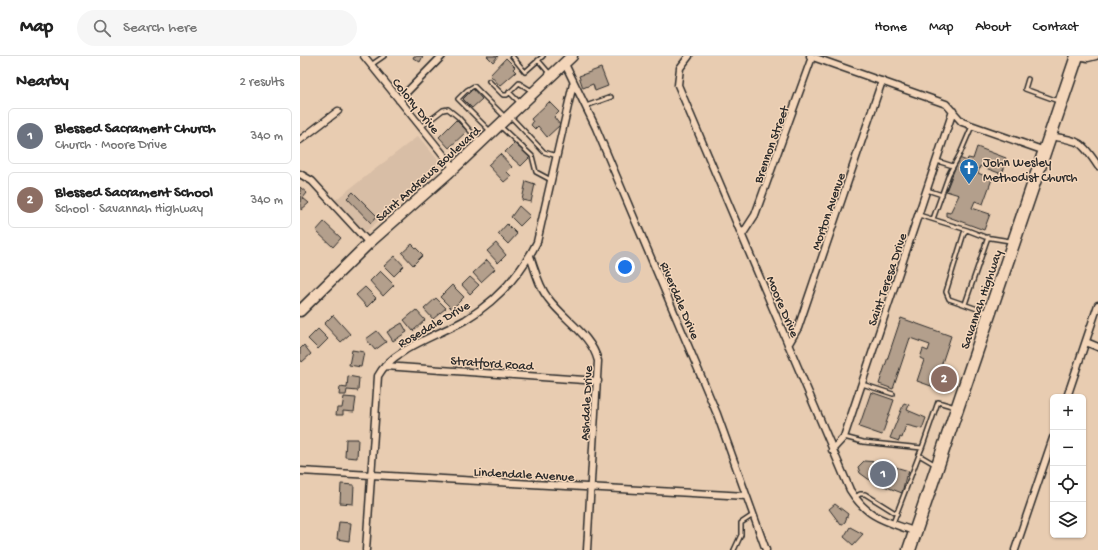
<!DOCTYPE html>
<meta charset="utf-8">
<style>
body{margin:0;font-family:"Gochi Hand",sans-serif;background:#f6f6f6;color:#222}
.controls{position:absolute;right:12px;bottom:12px;display:grid;overflow:hidden;border-radius:6px;box-shadow:0 1px 3px #0004}
.controls button{width:36px;height:36px;display:grid;place-items:center;padding:0;border:0;border-bottom:1px solid #e0e0e0;background:#fff;color:#222;font:20px sans-serif}
.you{position:absolute;left:325px;top:211px;width:14px;height:14px;margin:-10px;border:3px solid #fff;border-radius:50%;background:#1a73e8;box-shadow:0 0 0 6px #1a73e833}
.badge{display:grid;place-items:center;width:26px;height:26px;border-radius:50%;background:#1f6fb2;color:#fff;font-size:13px;font-weight:700}
.pin{position:absolute;translate:-50% -50%;border:2px solid #fff;box-shadow:0 1px 4px #0006}
.list{margin:0;padding:0;list-style:none}
h2{display:flex;justify-content:space-between;align-items:center;height:52px;margin:0;padding:0 16px;font-size:17px}
h2 small{font-size:13px;font-weight:400;color:#767676}
.list li{display:grid;grid-template-columns:26px 1fr auto;gap:12px;align-items:center;box-sizing:border-box;height:56px;margin:0 8px 8px;padding:0 8px;border:1px solid #e0e0e0;border-radius:6px}
.list b{display:block;font-size:15px;white-space:nowrap}
.list p{margin:0;font-size:13px;white-space:nowrap;color:#767676}
.list em{font-size:13px;font-style:normal;color:#767676}
.icon{flex:none;width:22px;height:22px;fill:none;stroke:currentColor;stroke-width:2;stroke-linecap:round;stroke-linejoin:round}
.map{position:relative;flex:none;width:798px;height:494px;overflow:hidden}
header{display:flex;align-items:center;gap:24px;box-sizing:border-box;height:56px;padding:0 20px;background:#fff;border-bottom:1px solid #e0e0e0}
header strong{font-size:19px}
nav{display:flex;gap:22px;margin-inline-start:auto;font-size:14px}
.search{width:280px;height:36px;background:#f6f6f6;display:flex;align-items:center;gap:10px;box-sizing:border-box;padding:0 14px;border-radius:22px;color:#767676;font-size:15px}
main{display:flex}
aside{flex:1;background:#fff}
.map>svg:first-child{display:block}
.built{fill:#d8bea6}
.building{fill:#b39f8c;stroke:#2b2b2b}
.lines{fill:none;stroke-linecap:round;stroke-linejoin:round}
.lane-casing{stroke:#2b2b2b;stroke-width:6}
.street-casing{stroke:#2b2b2b;stroke-width:9}
.primary-casing{stroke:#2b2b2b;stroke-width:13}
.highway-casing{stroke:#2b2b2b;stroke-width:15}
.lane{stroke:#f4d6ba;stroke-width:3}
.street{stroke:#f4d6ba;stroke-width:6}
.primary{stroke:#f4d6ba;stroke-width:10}
.highway{stroke:#f4d6ba;stroke-width:12}
.labels{text-anchor:middle;stroke-width:3;stroke-linejoin:round;paint-order:stroke}
.street-label{font-size:13px;fill:#2b2b2b;stroke:#f4d6ba}
.poi-label{font-size:13px;fill:#2b2b2b;stroke:#f4d6ba;text-anchor:start}
</style>
<header>
<strong>Map</strong>
<div class="search"><svg class="icon" aria-label="search" viewBox="0 0 24 24"><circle cx="10" cy="10" r="6"/><path d="M15 15l6 6"/></svg>Search here</div>
<nav><a>Home</a><a>Map</a><a>About</a><a>Contact</a></nav>
</header>
<main>
<aside>
<h2>Nearby<small>2 results</small></h2>
<ul class="list">
<li><span class="badge" style="background:#6b7280">1</span><div><b>Blessed Sacrament Church</b><p>Church · Moore Drive</p></div><em>340 m</em></li>
<li><span class="badge" style="background:#8d6e63">2</span><div><b>Blessed Sacrament School</b><p>School · Savannah Highway</p></div><em>340 m</em></li>
</ul>
</aside>
<div class="map">
<svg width="798" height="494" viewBox="0 0 798 494">
<rect width="100%" height="100%" fill="#e8ccb1"/>
<filter id="ink" filterUnits="userSpaceOnUse"><feTurbulence type="fractalNoise" baseFrequency=".025" numOctaves="2"/><feDisplacementMap in="SourceGraphic" scale="8" xChannelSelector="R" yChannelSelector="G"/><feConvolveMatrix kernelMatrix="1 2 1 2 8 2 1 2 1" color-interpolation-filters="sRGB"/></filter>
<g filter="url(#ink)">
<path class="built" d="M118,80L142,109V112L64,177L34,145Z"/>
<path class="building" d="M114,0H123L120,6L113,2Z
M187,0H198L193,6Z
M206,2L215,11L213,13L216,16L200,30L190,19Z
M301,12L308,30L295,35L293,28L283,32L279,20Z
M173,33L182,43L172,52L163,43Z
M249,46L259,56L254,61L260,69L247,81L238,70L235,73L231,69L233,66L231,63Z
M156,64L167,75L149,92L139,81Z
M214,87L230,101L221,110L205,96Z
M677,91L706,102L705,104L707,105L703,115L699,117L680,110L678,117L692,123L683,148L675,145L672,152L690,158L684,174L646,160V156L650,157L659,139L646,135L659,102L667,105L668,102L673,103Z
M200,98L212,111L207,116L211,120L204,126L188,109Z
M226,125L235,128L231,146L222,144Z
M0,131L7,137L3,142L9,147L1,154Z
M53,136L77,160L71,167L47,142Z
M219,150L230,160L220,170L211,161Z
M24,166L41,182L33,191L16,175Z
M207,168L217,178L208,188L198,178Z
M196,187L206,199L198,207L187,195Z
M112,188L123,199L113,209L102,197Z
M95,200L104,210L94,220L84,210Z
M187,204L195,213L181,226L173,217Z
M80,215L94,229L83,240L70,225Z
M170,221L179,229L170,238L162,229Z
M152,229L164,241L152,253L140,241Z
M65,231L76,242L67,251L56,239Z
M136,242L146,252L133,263L124,253Z
M116,254L125,264L113,275L104,264Z
M33,259L50,278L41,286L24,268Z
M601,262L651,280L634,331L617,325L624,304L620,302L623,293L628,295L630,289L610,282L593,333L579,328Z
M102,267L107,276L93,285L87,276Z
M18,273L28,283L18,293L8,283Z
M77,275L86,286L75,294L66,283Z
M4,289L11,298L2,306L0,303V293Z
M52,294L64,296L61,311L49,309Z
M48,320L59,322L58,335L47,334L46,339H39L40,331L47,332Z
M571,336L594,344L582,379L559,371Z
M44,341L56,342L54,356L43,355V359H36L37,352H42Z
M604,347L609,349L607,354L626,362L622,373L606,369L602,382L600,381L599,385L590,382Z
M46,383H58L57,402L45,401Z
M564,405L578,406L609,415L607,421L606,420L602,437L571,425L560,417L558,411Z
M41,428L54,429L53,448L40,447Z
M535,448L548,458L545,466L541,469L529,453Z
M39,466L51,467L49,485L37,483Z
M550,471L563,478L553,489L544,481Z"/>
<g class="lines">
<defs>
<path id="lane" d="M212,0L225,16L243,0
M238,4L250,18
M71,9L84,0
M728,23L725,33L758,45
M189,25L203,39H207L219,27L232,35
M209,36L221,48
M286,50L311,41
M211,61L244,96L257,100
M121,71L143,54L148,53L158,61L179,85
M201,71L232,100L236,116L251,124
M191,76L158,43L167,34L174,30L205,61
M637,105L653,110
M627,134L642,139
M619,159L667,174
M633,163L649,118L660,98L672,70
M665,248L688,181
M686,256L649,243L646,236L664,177L667,174L685,181L710,185
M562,328L593,338
M544,381L563,386L622,392L619,399L636,409
M622,392L638,346L655,351
M554,442L560,438H565L597,458
M593,467L619,399
M434,494L441,479V467L453,459"/>
<path id="street" d="M64,0L154,112
M389,0L380,12L378,29L550,434C568,463 586,465 616,476
M510,0L646,48L662,66L745,95
M778,0L788,2L796,0
M265,8L296,72L417,358L466,494
M99,44L142,0
M750,80C780,85 781,84 798,110
M0,84L38,55
M0,118L12,125L69,187
M442,179L455,159L512,1
M230,200C235,214 239,231 248,242C264,264 291,278 298,305L287,494
M786,286L798,291
M488,289L498,272L582,25
M85,310L298,325
M767,341L798,249
M532,394L544,381L653,55
M0,415L446,440
M66,494L78,320C92,293 139,279 165,264C196,245 221,218 237,186L273,28
M715,494L753,382"/>
<path id="primary" d="M0,255L69,187L154,112L272,0"/>
<path id="highway" d="M609,494L777,0"/>
</defs>
<use href="#lane" class="lane-casing"/>
<use href="#street" class="street-casing"/>
<use href="#primary" class="primary-casing"/>
<use href="#highway" class="highway-casing"/>
<use href="#lane" class="lane"/>
<use href="#street" class="street"/>
<use href="#primary" class="primary"/>
<use href="#highway" class="highway"/>
</g>
</g>
<defs>
<symbol id="church-pin" viewBox="-11 -11 22 30"><path d="M0 17L-7.5 6A9.5 9.5 0 1 1 7.5 6Z" fill="#1f6fb2" stroke="#f4d6ba"/><path d="M-1.2-6h2.4v3.5h3.3v2.4h-3.3V6h-2.4V-.1h-3.3v-2.4h3.3Z" fill="#fff"/></symbol>
</defs>
<g fill-rule="evenodd">
<use href="#church-pin" x="658" y="101" width="22" height="30"/>
</g>
<g class="labels">
<g class="street-label">
<text transform="translate(117 49) rotate(51)" y="5">Colony Drive</text>
<text transform="translate(470 88) rotate(-70)" y="5">Brennon Street</text>
<text transform="translate(127 117) rotate(-42)" y="5">Saint Andrews Boulevard</text>
<text transform="translate(527 155) rotate(-71)" y="5">Morton Avenue</text>
<text transform="translate(586 223) rotate(-71)" y="5">Saint Teresa Drive</text>
<text transform="translate(680 243) rotate(-71)" y="5">Savannah Highway</text>
<text transform="translate(381 244) rotate(67)" y="5">Riverdale Drive</text>
<text transform="translate(484 250) rotate(67)" y="5">Moore Drive</text>
<text transform="translate(133 267) rotate(-30)" y="5">Rosedale Drive</text>
<text transform="translate(192 306) rotate(4)" y="5">Stratford Road</text>
<text transform="translate(285 347) rotate(-87)" y="5">Ashdale Drive</text>
<text transform="translate(224 417) rotate(3)" y="5">Lindendale Avenue</text>
</g>
<g class="poi-label">
<text x="683" y="110">John Wesley<tspan x="683" dy="15">Methodist Church</tspan></text>
</g>
</g>
</svg>
<div class="controls">
<button>+</button>
<button>−</button>
<button><svg class="icon" aria-label="locate" viewBox="0 0 24 24"><circle cx="12" cy="12" r="6"/><path d="M12 2v4M12 18v4M2 12h4M18 12h4"/></svg></button>
<button><svg class="icon" aria-label="layers" viewBox="0 0 24 24"><path d="M12 4l9 5-9 5-9-5zM3 14l9 5 9-5"/></svg></button>
</div>
<div class="you"></div>
<div class="pin badge" style="left:583px;top:418px;background:#6b7280">1</div>
<div class="pin badge" style="left:644px;top:323px;background:#8d6e63">2</div>
</div>
</main>
